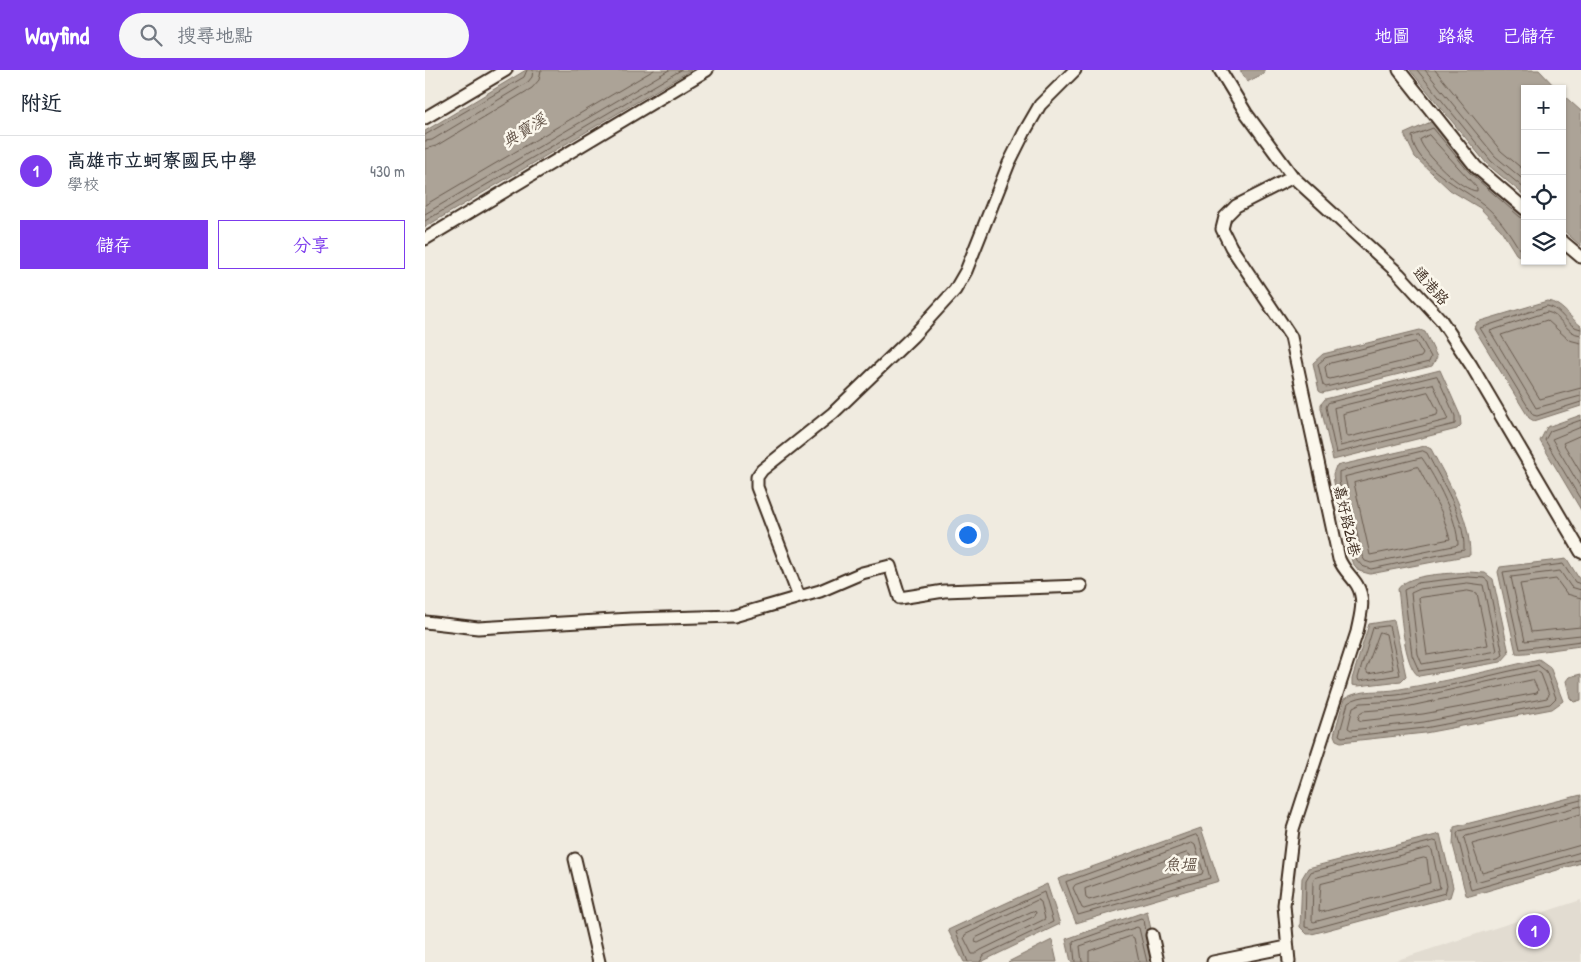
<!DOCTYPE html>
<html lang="zh-TW">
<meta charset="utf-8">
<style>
body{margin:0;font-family:"Patrick Hand","LXGW WenKai TC",sans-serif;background:#f6f6f7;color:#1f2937}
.controls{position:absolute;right:15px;top:15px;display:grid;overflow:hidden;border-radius:0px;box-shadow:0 1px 4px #0004}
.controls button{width:45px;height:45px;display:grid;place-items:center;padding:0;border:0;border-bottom:1px solid #e0e1e3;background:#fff;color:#1f2937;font:25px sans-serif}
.you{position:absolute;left:542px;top:464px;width:18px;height:18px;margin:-12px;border:4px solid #fff;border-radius:50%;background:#1a73e8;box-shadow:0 0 0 8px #1a73e833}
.badge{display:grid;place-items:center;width:32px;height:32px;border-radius:50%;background:#7c3aed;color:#fff;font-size:16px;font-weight:700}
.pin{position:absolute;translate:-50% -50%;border:2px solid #fff;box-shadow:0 1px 5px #0006}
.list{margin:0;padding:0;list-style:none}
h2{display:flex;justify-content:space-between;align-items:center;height:65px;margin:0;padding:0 20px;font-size:21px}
h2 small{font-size:16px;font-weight:400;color:#747a83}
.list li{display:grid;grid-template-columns:32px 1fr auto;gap:15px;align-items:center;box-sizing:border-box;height:70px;padding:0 20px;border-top:1px solid #e0e1e3}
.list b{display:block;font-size:19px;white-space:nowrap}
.list p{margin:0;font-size:16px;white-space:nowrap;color:#747a83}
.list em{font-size:16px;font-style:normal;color:#747a83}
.actions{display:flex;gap:10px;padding:15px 20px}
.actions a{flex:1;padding:11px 0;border:1px solid #7c3aed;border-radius:0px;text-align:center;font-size:18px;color:#7c3aed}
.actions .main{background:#7c3aed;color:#fff}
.icon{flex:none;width:28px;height:28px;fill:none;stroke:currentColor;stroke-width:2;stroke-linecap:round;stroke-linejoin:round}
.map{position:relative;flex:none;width:1156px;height:892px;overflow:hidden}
header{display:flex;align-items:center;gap:30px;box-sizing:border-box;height:70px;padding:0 25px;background:#7c3aed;color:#fff}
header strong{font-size:24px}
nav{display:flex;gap:28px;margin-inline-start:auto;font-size:18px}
.search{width:350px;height:45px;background:#f6f6f7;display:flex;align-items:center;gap:12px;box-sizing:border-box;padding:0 18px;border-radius:28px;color:#747a83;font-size:19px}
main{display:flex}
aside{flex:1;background:#fff}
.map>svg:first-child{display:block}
.built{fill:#e2dcd1}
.water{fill:#aca397;stroke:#7f7367}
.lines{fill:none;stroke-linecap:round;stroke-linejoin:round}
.shore{stroke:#685a4e;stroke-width:1}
.minor-casing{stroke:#3b2a1e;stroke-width:15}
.minor{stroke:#fbf7ec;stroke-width:11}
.labels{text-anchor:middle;stroke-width:5;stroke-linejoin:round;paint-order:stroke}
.street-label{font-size:15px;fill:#3b2a1e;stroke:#fbf7ec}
.water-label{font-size:16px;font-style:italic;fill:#635448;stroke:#fbf7ec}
</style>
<header>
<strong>Wayfind</strong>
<div class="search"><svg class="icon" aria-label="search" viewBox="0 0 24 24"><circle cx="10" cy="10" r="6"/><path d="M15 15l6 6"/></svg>搜尋地點</div>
<nav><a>地圖</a><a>路線</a><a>已儲存</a></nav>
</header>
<main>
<aside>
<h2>附近<small></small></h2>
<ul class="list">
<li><span class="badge">1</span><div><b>高雄市立蚵寮國民中學</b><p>學校</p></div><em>430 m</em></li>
</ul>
<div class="actions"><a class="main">儲存</a><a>分享</a></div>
</aside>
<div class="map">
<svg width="1156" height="892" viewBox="0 0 1156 892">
<rect width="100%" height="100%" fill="#f0ebe0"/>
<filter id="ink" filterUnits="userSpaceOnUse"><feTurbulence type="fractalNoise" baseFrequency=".02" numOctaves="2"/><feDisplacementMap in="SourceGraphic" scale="10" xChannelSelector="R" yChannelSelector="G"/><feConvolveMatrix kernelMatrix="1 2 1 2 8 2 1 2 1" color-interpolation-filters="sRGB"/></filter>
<g filter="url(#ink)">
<path class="built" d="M1156,830V892H969V891Z"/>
<path class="water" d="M101,0H266L0,157V61Z
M815,0H839L840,3L822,12Z
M985,0H1114L1132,19H1100V126L1062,94Z
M1137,24L1156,41V176L1137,159Z
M1008,51L1048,98L1100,145V184L1095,187L1091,184L1076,160L1055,138L1025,120L990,87L979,64Z
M1122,231C1137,233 1144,247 1156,256V336L1109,351L1104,348L1049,258L1052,252Z
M995,260L1000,262L1012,287L1007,296L897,323L894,321L888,293L898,284Z
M1015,300L1035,345L1036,355L1032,359L908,390L896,338V334L900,329Z
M1156,345V440L1115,371L1122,357Z
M1000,376L1006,379C1023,412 1045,446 1045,485L945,504L934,501L927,492L909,412L908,404L911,396Z
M1142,489L1156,512V576C1145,577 1096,585 1091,583L1073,502L1075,497Z
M1043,502L1060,503L1068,509L1084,583L1076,592L994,606C978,597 976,538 973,519C983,503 1025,504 1043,502Z
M969,550L981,606L976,611L933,616L927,615V609L944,554Z
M1114,589L1125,597L1138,631L1127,639L1000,663L916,672L911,670L909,665L919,629C936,618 956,623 975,619C1022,611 1068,600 1114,589Z
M1156,604V630L1149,632L1145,628L1141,611L1144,607Z
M1156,725V793L1045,826L1041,825L1028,775L1029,757Z
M776,758L794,811L651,853L633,809Z
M1015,764L1028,817L1025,827L887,864H882L875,857L877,808L883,798Z
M622,814L635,854L556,892H539L523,860Z
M722,841L733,892H646L641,869Z
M627,870L632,892H583Z"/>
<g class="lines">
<path class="shore" d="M992,0L1066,91L1100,119
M1000,0L1070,86L1100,111
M1010,0L1076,81L1100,101
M0,65L99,7L102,0
M1004,65L1052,118V121C1037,121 999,84 995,70Z
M0,71L7,70L103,12L107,7L108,0
M0,79L11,76L107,18L114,10L116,0
M0,135L229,0
M0,144L244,0
M1100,148L1095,147L1044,102L1008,58L987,66C989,96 1038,118 1058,134C1073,146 1085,163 1094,179L1100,180
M0,151L256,0
M1156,259C1141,257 1137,238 1122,236L1055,258L1108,345L1112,346L1156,332
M994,265L1006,287L1004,292L901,317L898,315L893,294L900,288Z
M1156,265C1140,264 1136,244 1122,242L1065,261L1111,338L1156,326
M991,272L998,284L996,287L905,309L902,308L900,297L903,294Z
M1156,273L1144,270L1122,250L1076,265L1115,329L1156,318
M1012,306L1030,346V354L911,383L901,337L903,333Z
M1008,314L1023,347L1022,350L915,376L909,338Z
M1003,322L1013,341L1012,345L924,367L921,366L918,344Z
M1156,350L1125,361L1120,370L1156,430
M1156,357L1127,369L1156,418
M1156,365L1138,373L1156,403
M998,381L1002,383C1017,413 1040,445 1039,480L946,499L937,496L931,489L914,411V402Z
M997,388C1011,408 1033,450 1033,475L946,493L940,491L937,486L920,407Z
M993,397L1017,443L1025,469L945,485L929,413Z
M1043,507L1059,508L1063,511L1078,585L1074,588L994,601L987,585L979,520L993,513Z
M1043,513L1058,515L1072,581L997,594L993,584L986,523L995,519Z
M1156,514L1150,512L1138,494L1078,502L1095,579L1156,571
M1156,520L1146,517L1135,501L1086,507L1100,571L1156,565
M1043,521L1052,523L1063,575L1002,585L994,528Z
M1156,528L1142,524L1131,509L1095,514L1106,562L1156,557
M964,556L975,605L934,611L933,608L948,558Z
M955,562L961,564L968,599L943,604L941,600Z
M1113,595L1121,601L1131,628L1125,634L1000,658L917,667L914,665L923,633C936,623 957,627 972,625C1019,619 1066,604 1113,595Z
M1112,601L1116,604L1124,625L1122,628L999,652L926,660L923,658L928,637L936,633L975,631Z
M1108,610L1113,620L1112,623L998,644L936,651L933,649L935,643L938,641L976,638Z
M1156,730L1034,761L1032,764L1046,820L1156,789
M1156,736L1041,766L1039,768L1051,812L1156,782
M1156,744L1047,774L1057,803L1156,775
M771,765L774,767L785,808L653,845L641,812Z
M1009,771L1012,772L1022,816L1020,823L887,859L880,857L881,810L886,802Z
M767,773L770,775L778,801L777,804L659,839L657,838L648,818L650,815Z
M1004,778L1007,780L1015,818L889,852L887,851L888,812L890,808Z
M762,783L765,785L769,796L767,799L664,830L661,828L660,819Z
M999,788L1002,789L1005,813L897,842L894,841L896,814Z
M613,830L616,832L620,849L556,880L550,884H547L539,868L540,865Z
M608,841L611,842L610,846L553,873L550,872L551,868Z
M543,892L531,862L619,822L628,852L559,885L555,892
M650,892L648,872L716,848L719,850L721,862
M657,892L655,876L712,857L714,858L722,892
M664,892V881L706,866L709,868L714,892"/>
<defs>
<path id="minor" d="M795,0L821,43L868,107L974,204L1016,250L1046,295L1156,482
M974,0L1051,97L1100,139
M0,48L81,0
M0,169L282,0
M1137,171L1156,187
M374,527L332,417V407L337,400L408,343L488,266L530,220L541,201L584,93L600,61L615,35L650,0
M0,552L53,558L206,549L309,546L395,521L437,503L465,496L475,528L519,521L656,516
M150,789L174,892
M727,865L733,892
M788,892L862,877
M864,892L859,835L868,759L932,562C935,546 941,530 932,515C926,505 919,501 914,489L866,267L806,177L797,159L800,147L811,136L868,107"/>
</defs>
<use href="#minor" class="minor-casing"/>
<use href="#minor" class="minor"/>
</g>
</g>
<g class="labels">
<g class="street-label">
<text transform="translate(1006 216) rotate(48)" y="5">通港路</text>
<text transform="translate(922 451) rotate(77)" y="5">嘉好路26巷</text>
</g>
<g class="water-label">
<text transform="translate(99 60) rotate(-32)" y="6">典寶溪</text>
<text x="755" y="800">魚塭</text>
</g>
</g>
</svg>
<div class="controls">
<button>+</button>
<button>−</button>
<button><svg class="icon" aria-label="locate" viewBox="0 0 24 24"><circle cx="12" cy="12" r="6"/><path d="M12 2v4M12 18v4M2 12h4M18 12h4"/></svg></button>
<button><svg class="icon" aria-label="layers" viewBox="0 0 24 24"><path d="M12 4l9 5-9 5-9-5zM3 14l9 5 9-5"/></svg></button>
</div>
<div class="you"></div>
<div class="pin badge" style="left:1109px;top:861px">1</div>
</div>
</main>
